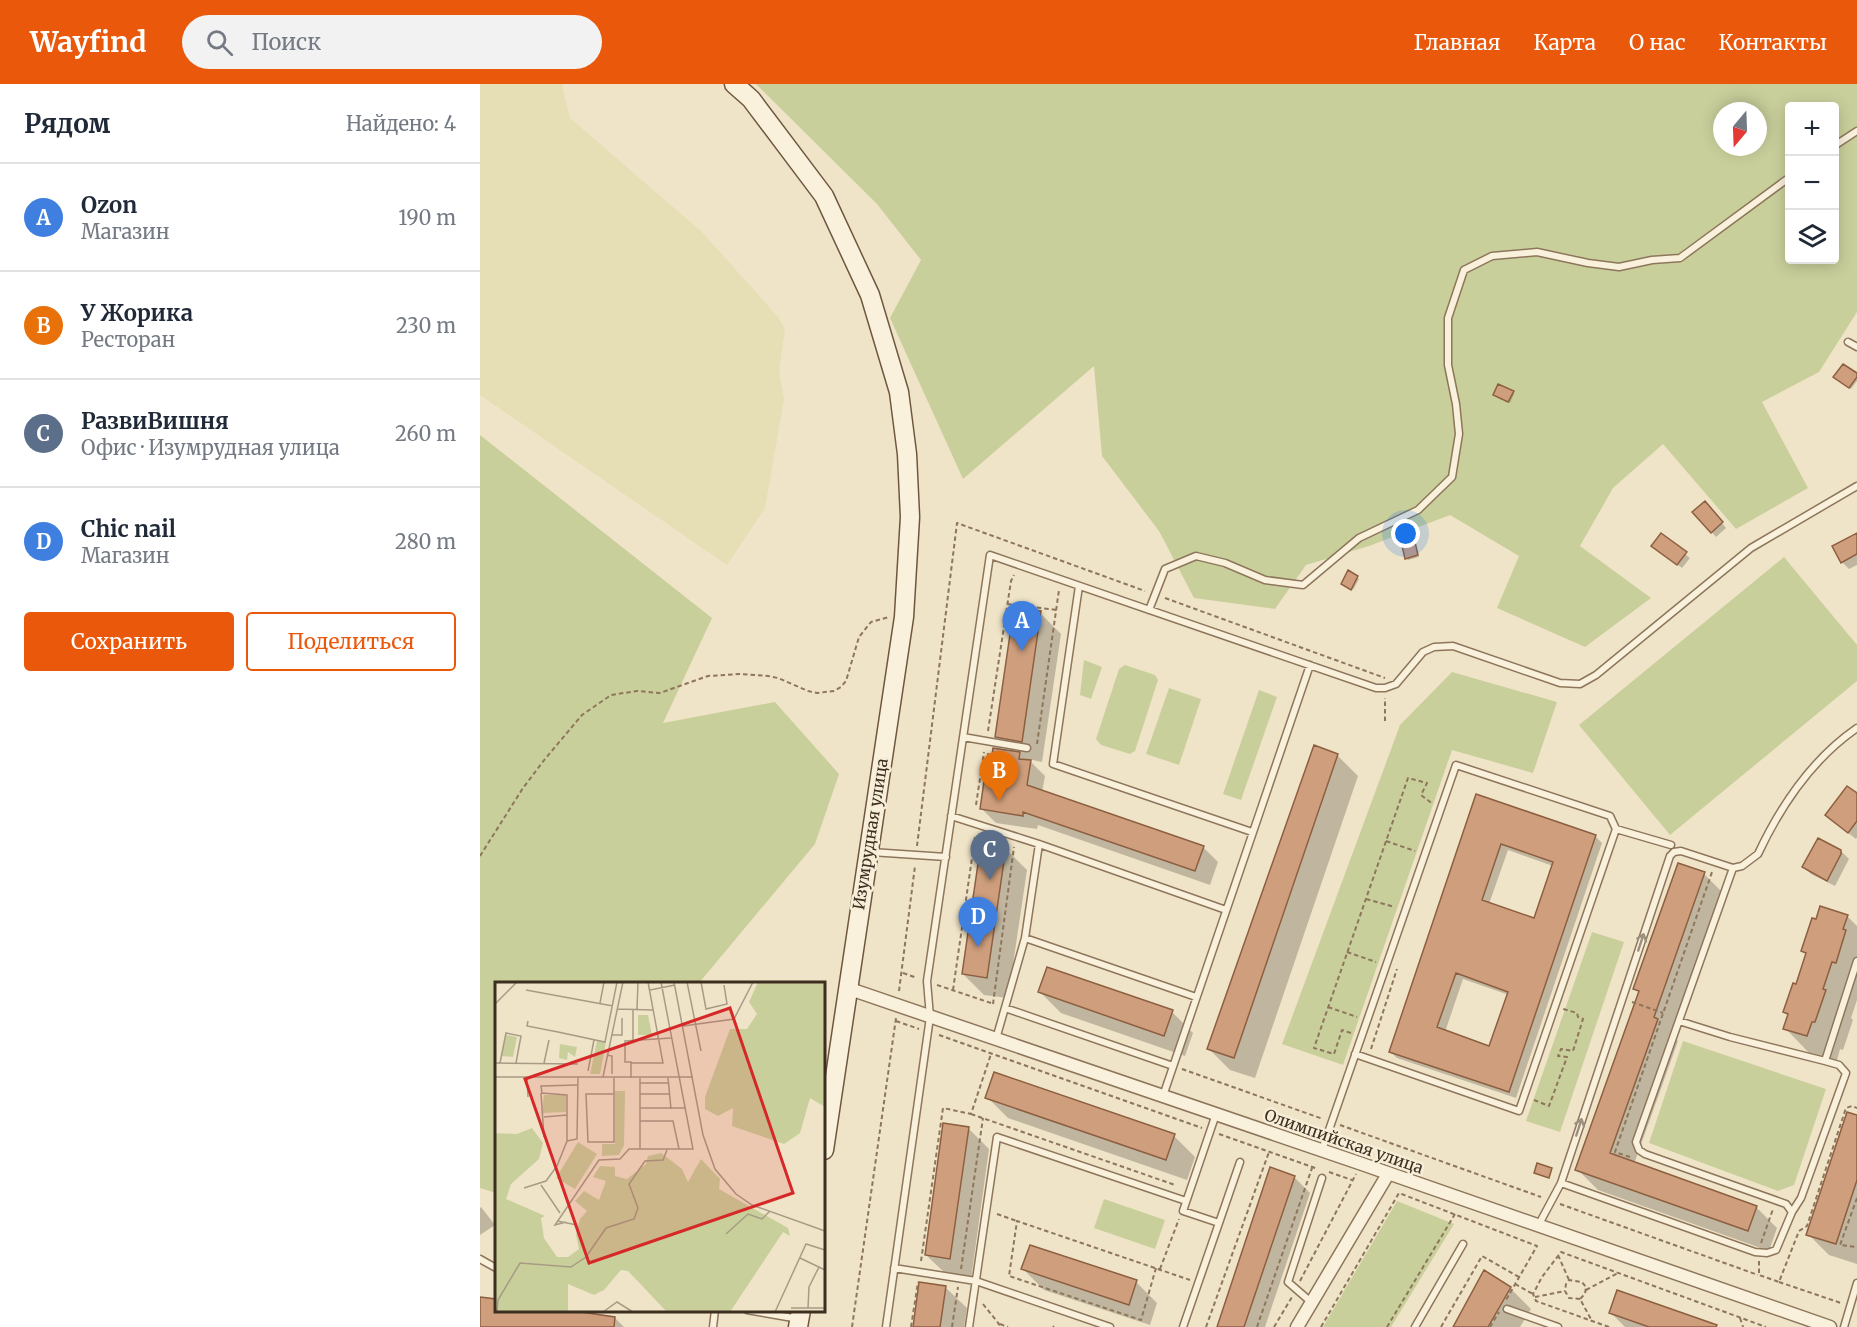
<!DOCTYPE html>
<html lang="ru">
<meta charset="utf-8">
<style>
body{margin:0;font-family:Merriweather,serif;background:#f2f2f3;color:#1f2937}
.controls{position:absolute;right:18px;top:18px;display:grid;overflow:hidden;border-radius:6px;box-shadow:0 3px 15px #0003}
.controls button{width:54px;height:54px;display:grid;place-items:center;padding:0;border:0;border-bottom:2px solid #e0e1e3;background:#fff;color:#1f2937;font:30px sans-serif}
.compass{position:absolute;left:1233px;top:18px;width:54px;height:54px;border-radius:50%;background:#fff;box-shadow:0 3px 15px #0003;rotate:199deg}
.you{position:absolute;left:926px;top:450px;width:21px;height:21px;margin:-15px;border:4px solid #fff;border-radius:50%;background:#1a73e8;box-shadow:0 0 0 9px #1a73e833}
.badge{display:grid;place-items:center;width:39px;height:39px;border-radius:50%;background:#ea580c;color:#fff;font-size:20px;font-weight:700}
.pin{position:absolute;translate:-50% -50px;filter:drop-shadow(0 2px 3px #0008)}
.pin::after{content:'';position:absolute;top:32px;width:21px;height:18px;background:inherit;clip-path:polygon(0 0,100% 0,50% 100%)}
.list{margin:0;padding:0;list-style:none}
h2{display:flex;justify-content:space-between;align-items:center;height:78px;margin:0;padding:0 24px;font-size:26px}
h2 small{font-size:20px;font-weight:400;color:#747a83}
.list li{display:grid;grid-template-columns:39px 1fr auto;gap:18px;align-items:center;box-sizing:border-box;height:108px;padding:0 24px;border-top:2px solid #e0e1e3}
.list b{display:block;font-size:22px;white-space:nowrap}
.list p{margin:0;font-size:20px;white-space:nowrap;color:#747a83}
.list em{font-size:20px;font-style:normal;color:#747a83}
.actions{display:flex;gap:12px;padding:18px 24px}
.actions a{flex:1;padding:14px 0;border:2px solid #ea580c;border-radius:6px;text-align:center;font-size:21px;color:#ea580c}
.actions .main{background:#ea580c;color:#fff}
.icon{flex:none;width:33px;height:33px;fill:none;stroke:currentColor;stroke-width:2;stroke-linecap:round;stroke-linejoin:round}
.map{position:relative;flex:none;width:1377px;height:1243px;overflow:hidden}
header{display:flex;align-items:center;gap:36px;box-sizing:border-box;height:84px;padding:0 30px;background:#ea580c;color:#fff}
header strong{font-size:28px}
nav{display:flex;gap:33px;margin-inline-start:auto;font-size:21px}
.search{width:420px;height:54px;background:#f2f2f3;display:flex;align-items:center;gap:15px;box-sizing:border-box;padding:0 21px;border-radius:33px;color:#747a83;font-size:22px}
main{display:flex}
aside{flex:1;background:#fff}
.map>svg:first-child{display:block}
.farmland{fill:#e6deb5}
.green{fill:#c9cf9b;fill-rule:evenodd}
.shadow{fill:#0003;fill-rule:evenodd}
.building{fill:#cf9f7d;stroke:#8d5f41;stroke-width:1.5;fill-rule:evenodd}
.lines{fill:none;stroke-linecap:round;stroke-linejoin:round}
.lane-casing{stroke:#8d765c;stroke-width:9}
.street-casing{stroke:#8d765c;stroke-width:15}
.secondary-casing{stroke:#6f573f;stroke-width:21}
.path{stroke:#8d765c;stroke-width:2;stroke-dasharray:4.5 3;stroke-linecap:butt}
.lane{stroke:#faf1dc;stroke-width:6}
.street{stroke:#faf1dc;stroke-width:12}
.secondary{stroke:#faf1dc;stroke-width:18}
.oneway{stroke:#9c907e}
.labels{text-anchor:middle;stroke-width:5;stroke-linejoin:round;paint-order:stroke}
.street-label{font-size:16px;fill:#3d2e20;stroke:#f7eed8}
.inset-road{fill:none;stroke:#a89b85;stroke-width:1.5}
.view{fill:#d62828;fill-opacity:0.15;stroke:#d62828;stroke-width:3}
.inset-edge{fill:none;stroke:#3d2e20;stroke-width:3}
</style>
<header>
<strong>Wayfind</strong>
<div class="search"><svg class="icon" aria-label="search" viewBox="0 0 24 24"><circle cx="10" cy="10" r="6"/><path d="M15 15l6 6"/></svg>Поиск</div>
<nav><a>Главная</a><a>Карта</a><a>О нас</a><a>Контакты</a></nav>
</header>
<main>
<aside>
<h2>Рядом<small>Найдено: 4</small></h2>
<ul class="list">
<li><span class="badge" style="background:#3f7fe0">A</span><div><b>Ozon</b><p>Магазин</p></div><em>190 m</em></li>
<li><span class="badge" style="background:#e8710a">B</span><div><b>У Жорика</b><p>Ресторан</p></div><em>230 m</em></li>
<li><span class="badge" style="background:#5c6f8a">C</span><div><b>РазвиВишня</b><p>Офис · Изумрудная улица</p></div><em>260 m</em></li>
<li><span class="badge" style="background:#3f7fe0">D</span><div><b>Chic nail</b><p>Магазин</p></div><em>280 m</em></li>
</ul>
<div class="actions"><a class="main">Сохранить</a><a>Поделиться</a></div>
</aside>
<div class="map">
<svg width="1377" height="1243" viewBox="0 0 1377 1243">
<rect width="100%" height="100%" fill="#f0e4c8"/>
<path class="farmland" d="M0,0H83V6L90,34L222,148L298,233L305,245L299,288L304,315L285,424L247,481L0,311Z"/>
<path class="green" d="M276,0H1377V228L1339,288L1282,318L1328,404L1256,445L1183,360L1133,404L1100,462L1171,514L1105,563L1017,524L1039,472L970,431L889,462L826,481L795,525L714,514L679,447L622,372L614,282L483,395L410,234L441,176L397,120ZM1310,22H1354V176H1310ZM1242,27H1278V63H1242Z
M0,351L232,534L183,639L295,618L359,690L335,760L219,899L16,900V1109L0,1104Z
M1304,473L1377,561V597L1190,751L1099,641Z
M604,576L622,583L611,615L600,611Z
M645,581L675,591L678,596L655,667L650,670L621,661L616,655L639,585Z
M972,588L1077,618L1053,689L972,666L863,981L802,960L920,641Z
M689,604L721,615L699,681L666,670Z
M779,606L797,613L761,716L743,710Z
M1112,848L1144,858L1080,1048L1046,1037Z
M1203,957L1346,1005L1314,1101L1298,1107L1169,1059Z
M624,1115L685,1136L675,1165L614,1144Z
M917,1117L974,1140L911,1243H843Z"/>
<path class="shadow" d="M1377,291V297L1371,305L1357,295Z
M1033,308L1034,310L1030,319L1016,312Z
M1229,423L1246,444L1236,453L1214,428Z
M1181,451L1210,474L1202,484L1177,466Z
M1377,451V481L1369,485L1362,478Z
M934,460L939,473L928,476L926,474Z
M869,488L879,495L873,506L864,501Z
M560,529L581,550L562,678L548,675L565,692L562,708L723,763L738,778L730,801L558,741L557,745L516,739L502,725L532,668L516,653Z
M857,671L878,692L775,994L750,986L729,965Z
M1377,711V753L1376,755L1354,738Z
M997,712L1115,752L1122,759L1036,1014L917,974L910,967ZM1028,766L1073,782L1055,836L1009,820ZM983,895L1029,911L1010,964L965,948Z
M1339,756L1362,768L1369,775L1355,802L1331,790L1324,783Z
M526,765L547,786L528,914L504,911L483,890Z
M1224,790L1245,811L1194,954L1198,957L1154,1080L1276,1123L1297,1144L1289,1167L1118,1106L1097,1085L1160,909L1155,905Z
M1367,832L1377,842V916L1371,934L1373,936L1363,966L1360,965L1356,980L1333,973L1305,944L1309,932L1305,928L1317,902L1327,871L1323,867Z
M560,908L692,928L713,949L705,972L581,929Z
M507,1013L694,1052L715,1073L707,1096L528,1034Z
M1377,1033V1180L1349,1171L1328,1150Z
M488,1044L509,1065L491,1195L468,1192L446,1171Z
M814,1093L830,1109L785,1243H738Z
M1,1123L15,1141L0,1151V1124Z
M543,1185L656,1198L677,1219L670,1241L564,1206Z
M465,1203L487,1224L484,1243H434Z
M1030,1204L1051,1225L1040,1243H974Z
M1138,1208L1237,1243H1145L1131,1229Z
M0,1214L16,1217V1226H83L135,1234L144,1243H0Z"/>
<path class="building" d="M1363,280L1377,289V293L1369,304L1353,293Z
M1018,300L1034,307L1028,318L1013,311Z
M1225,417L1243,438L1231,449L1212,428Z
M1181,449L1207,468L1197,481L1171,462Z
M1377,449V470L1361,479L1352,462Z
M935,458L938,471L925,475L922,462Z
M868,486L878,492L871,506L861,500Z
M534,523L561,527L542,658L515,653Z
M834,661L858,670L754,974L727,965Z
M513,664L540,668L539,675L551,676L547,701L724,762L715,787L543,728V732L500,725L508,670L512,671Z
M1367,702L1377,709V737L1368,749L1345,731Z
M996,710L1116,751L1029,1008L909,968ZM1021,760L1073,778L1054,834L1002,816ZM976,889L1028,908L1009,962L957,943Z
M1338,754L1361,766V770L1347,797L1322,783Z
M501,759L526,763L507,894L482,890Z
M1198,779L1225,788L1174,933L1178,935L1130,1069L1277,1122L1268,1147L1095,1086L1159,907L1153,905Z
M1340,822L1368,831L1363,845L1366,846L1356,879L1352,878L1343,905L1346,906L1335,938H1332L1327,952L1303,945L1308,930L1303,928L1313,899L1316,900L1326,869L1321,867L1332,834L1336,835Z
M567,883L693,926L684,952L558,908Z
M514,988L695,1050L686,1076L505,1014Z
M1367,1028L1377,1031V1096L1356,1160L1326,1151Z
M463,1039L489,1043L470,1175L445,1171Z
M1057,1079L1072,1084L1069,1094L1054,1089Z
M790,1083L815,1092L764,1243H737Z
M550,1161L657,1196L649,1221L541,1185Z
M1004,1186L1031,1203L1008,1243H973Z
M439,1198L466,1202L460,1243H433Z
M1137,1206L1237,1241L1236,1243H1169L1129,1229Z
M0,1213L16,1215V1227H94L135,1233L134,1243H0Z"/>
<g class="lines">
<defs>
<path id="lane" d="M1354,62L1377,47
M1368,258L1377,263
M599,502L573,680L772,748
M669,526L685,485L716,472L745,479L785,496L823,501L879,454L938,426L972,393L979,350L976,320L968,281V234L984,186L1012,172L1057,168L1108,179L1139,183L1172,176L1200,174L1310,93
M483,653L547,664
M471,732L559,760L746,826
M1136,745L1191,761
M391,768L466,773
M545,854L716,913
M525,924L693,982
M1199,937L1250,953L1345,977
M516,955L545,854L559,760
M683,1012L830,581
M842,1066L976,681L1130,732L1136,745L1039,1027L875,970
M1081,1099L1275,1168L1287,1169L1296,1166L1312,1128L1306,1120L1165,1070L1159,1066L1156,1058L1253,784
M1312,1128L1321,1114L1366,989L1359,981L1345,977L1377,877
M739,1139L760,1078
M1058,1142L1081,1099L1190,772L1194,768L1201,767L1253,784L1262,782L1278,770C1301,721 1332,675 1377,644
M0,1175L16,1184
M414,1184L496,1197L630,1243
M831,1218L808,1198L842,1094
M1027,1225L1078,1243
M267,1226L319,1235
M233,1243L235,1226
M406,1243L450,933L447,897L510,471L896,604H905L916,600L943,568L954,563L973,562L1080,599L1100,600L1116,591L1271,464L1377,402
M489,1243L517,1053L706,1117
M703,1243L739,1139L703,1127L736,1030
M935,1243L983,1160
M1364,1243L1377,1199"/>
<path id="street" d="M367,904L882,1080L1350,1243
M817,1243L908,1090"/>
<path id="secondary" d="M254,0L271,15L344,112L390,211L419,308L427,370L430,433L424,533L344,1066
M318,1243L321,1226"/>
</defs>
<use href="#lane" class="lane-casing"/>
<use href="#street" class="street-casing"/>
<use href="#secondary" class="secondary-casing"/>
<path class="path" d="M685,514L905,594
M527,520L577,526
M905,637V614
M508,647L531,497L534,491
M557,660L579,506
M496,721L504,668
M906,757L935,767
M437,762L477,439L665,507
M0,772L43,704L65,675L102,631L131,611L157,607L180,609L228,592L259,590L288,592L298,594L328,607L337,609L354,607L361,603L366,597L379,553L391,538L409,533
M886,815L915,823
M867,868L896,878
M423,889L437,894
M457,901L514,920
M473,906L495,753L508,756
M419,907L435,782
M1152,918L1183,929
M513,920L534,763
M848,923L877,933
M416,937L439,945
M871,949L862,946L854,970L834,964L928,694L947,699L941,711L953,720
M459,951L722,1044
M891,965L917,885
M702,985L843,1035
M1054,1016L1069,1022L1087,973L1078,972L1081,965L1093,967L1103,935L1098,933L1097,929L1083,925
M491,1030L695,1101
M860,1041L1061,1113
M739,1050L838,1085
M1150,1073L1135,1068L1232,788
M849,1088L872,1096
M1377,1114L1360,1161L1377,1163
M1080,1120L1278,1191
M517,1130L537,1137
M1281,1159L1293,1125
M1078,1171L1089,1196
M441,1177L463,1024L491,1030L511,970
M1279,1177V1191L1299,1198L1319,1147L1327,1142L1366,1024L1372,1022L1377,1024
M676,1184L661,1236L529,1192L537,1137L710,1196
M481,1185L503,1034
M680,1185L699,1135
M820,1197L876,1090
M1299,1198L1361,1219
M1035,1200L1053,1210
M1106,1206L1138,1189
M1055,1213L1085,1207
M1100,1215L1089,1214L1085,1207L1086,1200L1089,1196L1102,1198L1106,1203L1105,1210L1100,1215L1112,1237
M503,1220L519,1240L518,1243
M1260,1234L1263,1243
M520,1240L528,1243
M372,1243L416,934
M431,1243L438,1198
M472,1243L478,1203
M573,1243L574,1242
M726,1243L789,1068
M777,1243L832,1084
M794,1243L812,1213
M841,1243L919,1109L1057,1162L1026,1216
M907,1243L975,1130
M961,1243L1002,1172L1039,1193
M1010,1243L1019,1228
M1129,1243L1056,1217L1053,1210L1062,1193L1081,1168L1286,1243"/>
<use href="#lane" class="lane"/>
<use href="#street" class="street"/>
<use href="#secondary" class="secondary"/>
</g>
<defs><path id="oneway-shaft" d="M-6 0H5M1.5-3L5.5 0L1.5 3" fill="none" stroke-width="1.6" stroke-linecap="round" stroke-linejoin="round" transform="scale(1.5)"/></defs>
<g class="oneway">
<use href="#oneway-shaft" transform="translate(1161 858) rotate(-72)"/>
<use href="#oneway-shaft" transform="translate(1099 1043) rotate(-72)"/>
</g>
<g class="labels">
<g class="street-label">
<text transform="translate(390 750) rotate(-81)" y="6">Изумрудная улица</text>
<text transform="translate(864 1057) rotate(19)" y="6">Олимпийская улица</text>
</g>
</g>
<g transform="translate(15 898)">
<rect width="330" height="330" fill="#f0e4c8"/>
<path d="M263,0H330V125L315,116L305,151L289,162L237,144L238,126L223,134L210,127V115L235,47H252L262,32L254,20ZM143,33H153L157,53H143ZM11,53L22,55L18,75L6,74ZM102,59L111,60L105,92H95ZM65,62L82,65L80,75L73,70L72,78L64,76ZM120,109H130L129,163L124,173L107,174V162H120ZM49,113H71V130L47,131ZM37,146L48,161L44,177L16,202L11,217L50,234L46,236L49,256L62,275H73L84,267L81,253L85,237L92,229L80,219L89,209L104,218L111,199L98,195L105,184L120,185V194L132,197L151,182L153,174L166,171L187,187L193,200L206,177L225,197L224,207L293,246L295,254L288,250L235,330H172L133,289L126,288L109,308L99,313L73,302V330H0V151L22,152ZM83,160L102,172L80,207L61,196Z" fill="#c9cf9b"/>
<path class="inset-road" d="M179,0L208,153L220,187L241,212L257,223L330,249M192,0L206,69M206,0L211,27L232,22L229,3M31,8L118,24M155,8L180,3M105,21L109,0M0,22L22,0M122,27L158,28M138,27V59M142,27L143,0M33,39L32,44L63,50M188,44L239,37L258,0M63,50L110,60L122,0M117,53H127V36M112,73L117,74V92M0,81L83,82M5,81L11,51L26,54L21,81M49,81L54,58M136,81H168L153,0M93,89L99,58M32,95L33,115M108,95L128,0M136,96V80H130V59L176,56M145,96V167M173,96L176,127M145,101H173M46,111L49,155M119,112H91L93,160H119V96M145,112H174M145,126H191M49,135L72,133M0,137V95H198M145,139H178L184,167M72,159L82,157L83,95M46,203L65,231M29,206L51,199L62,184L72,159V113L47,111L46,104L82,103M62,239L82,243M71,240L60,243L104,178L125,177L134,167H198L166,0M231,252L253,232L267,237L275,229M305,276L330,288M296,326H330M313,326L314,305L324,285M2,330L3,318L25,281L76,285L91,275L111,246L139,237L143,226L134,202L150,179L168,178L172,168M108,330L122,320L138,330M280,330L311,262L330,268"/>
<path class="view" d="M235,26L298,211L94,281L30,97Z"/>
<rect width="330" height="330" class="inset-edge"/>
</g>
</svg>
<div class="controls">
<button>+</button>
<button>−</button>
<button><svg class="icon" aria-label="layers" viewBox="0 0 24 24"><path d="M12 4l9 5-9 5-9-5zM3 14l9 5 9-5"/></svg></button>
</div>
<svg class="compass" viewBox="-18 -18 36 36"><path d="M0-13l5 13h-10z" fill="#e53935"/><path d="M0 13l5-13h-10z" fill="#747a83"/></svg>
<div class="you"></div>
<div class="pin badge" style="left:542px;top:567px;background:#3f7fe0">A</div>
<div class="pin badge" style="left:519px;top:717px;background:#e8710a">B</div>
<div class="pin badge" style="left:510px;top:796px;background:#5c6f8a">C</div>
<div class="pin badge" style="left:498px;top:863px;background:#3f7fe0">D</div>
</div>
</main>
